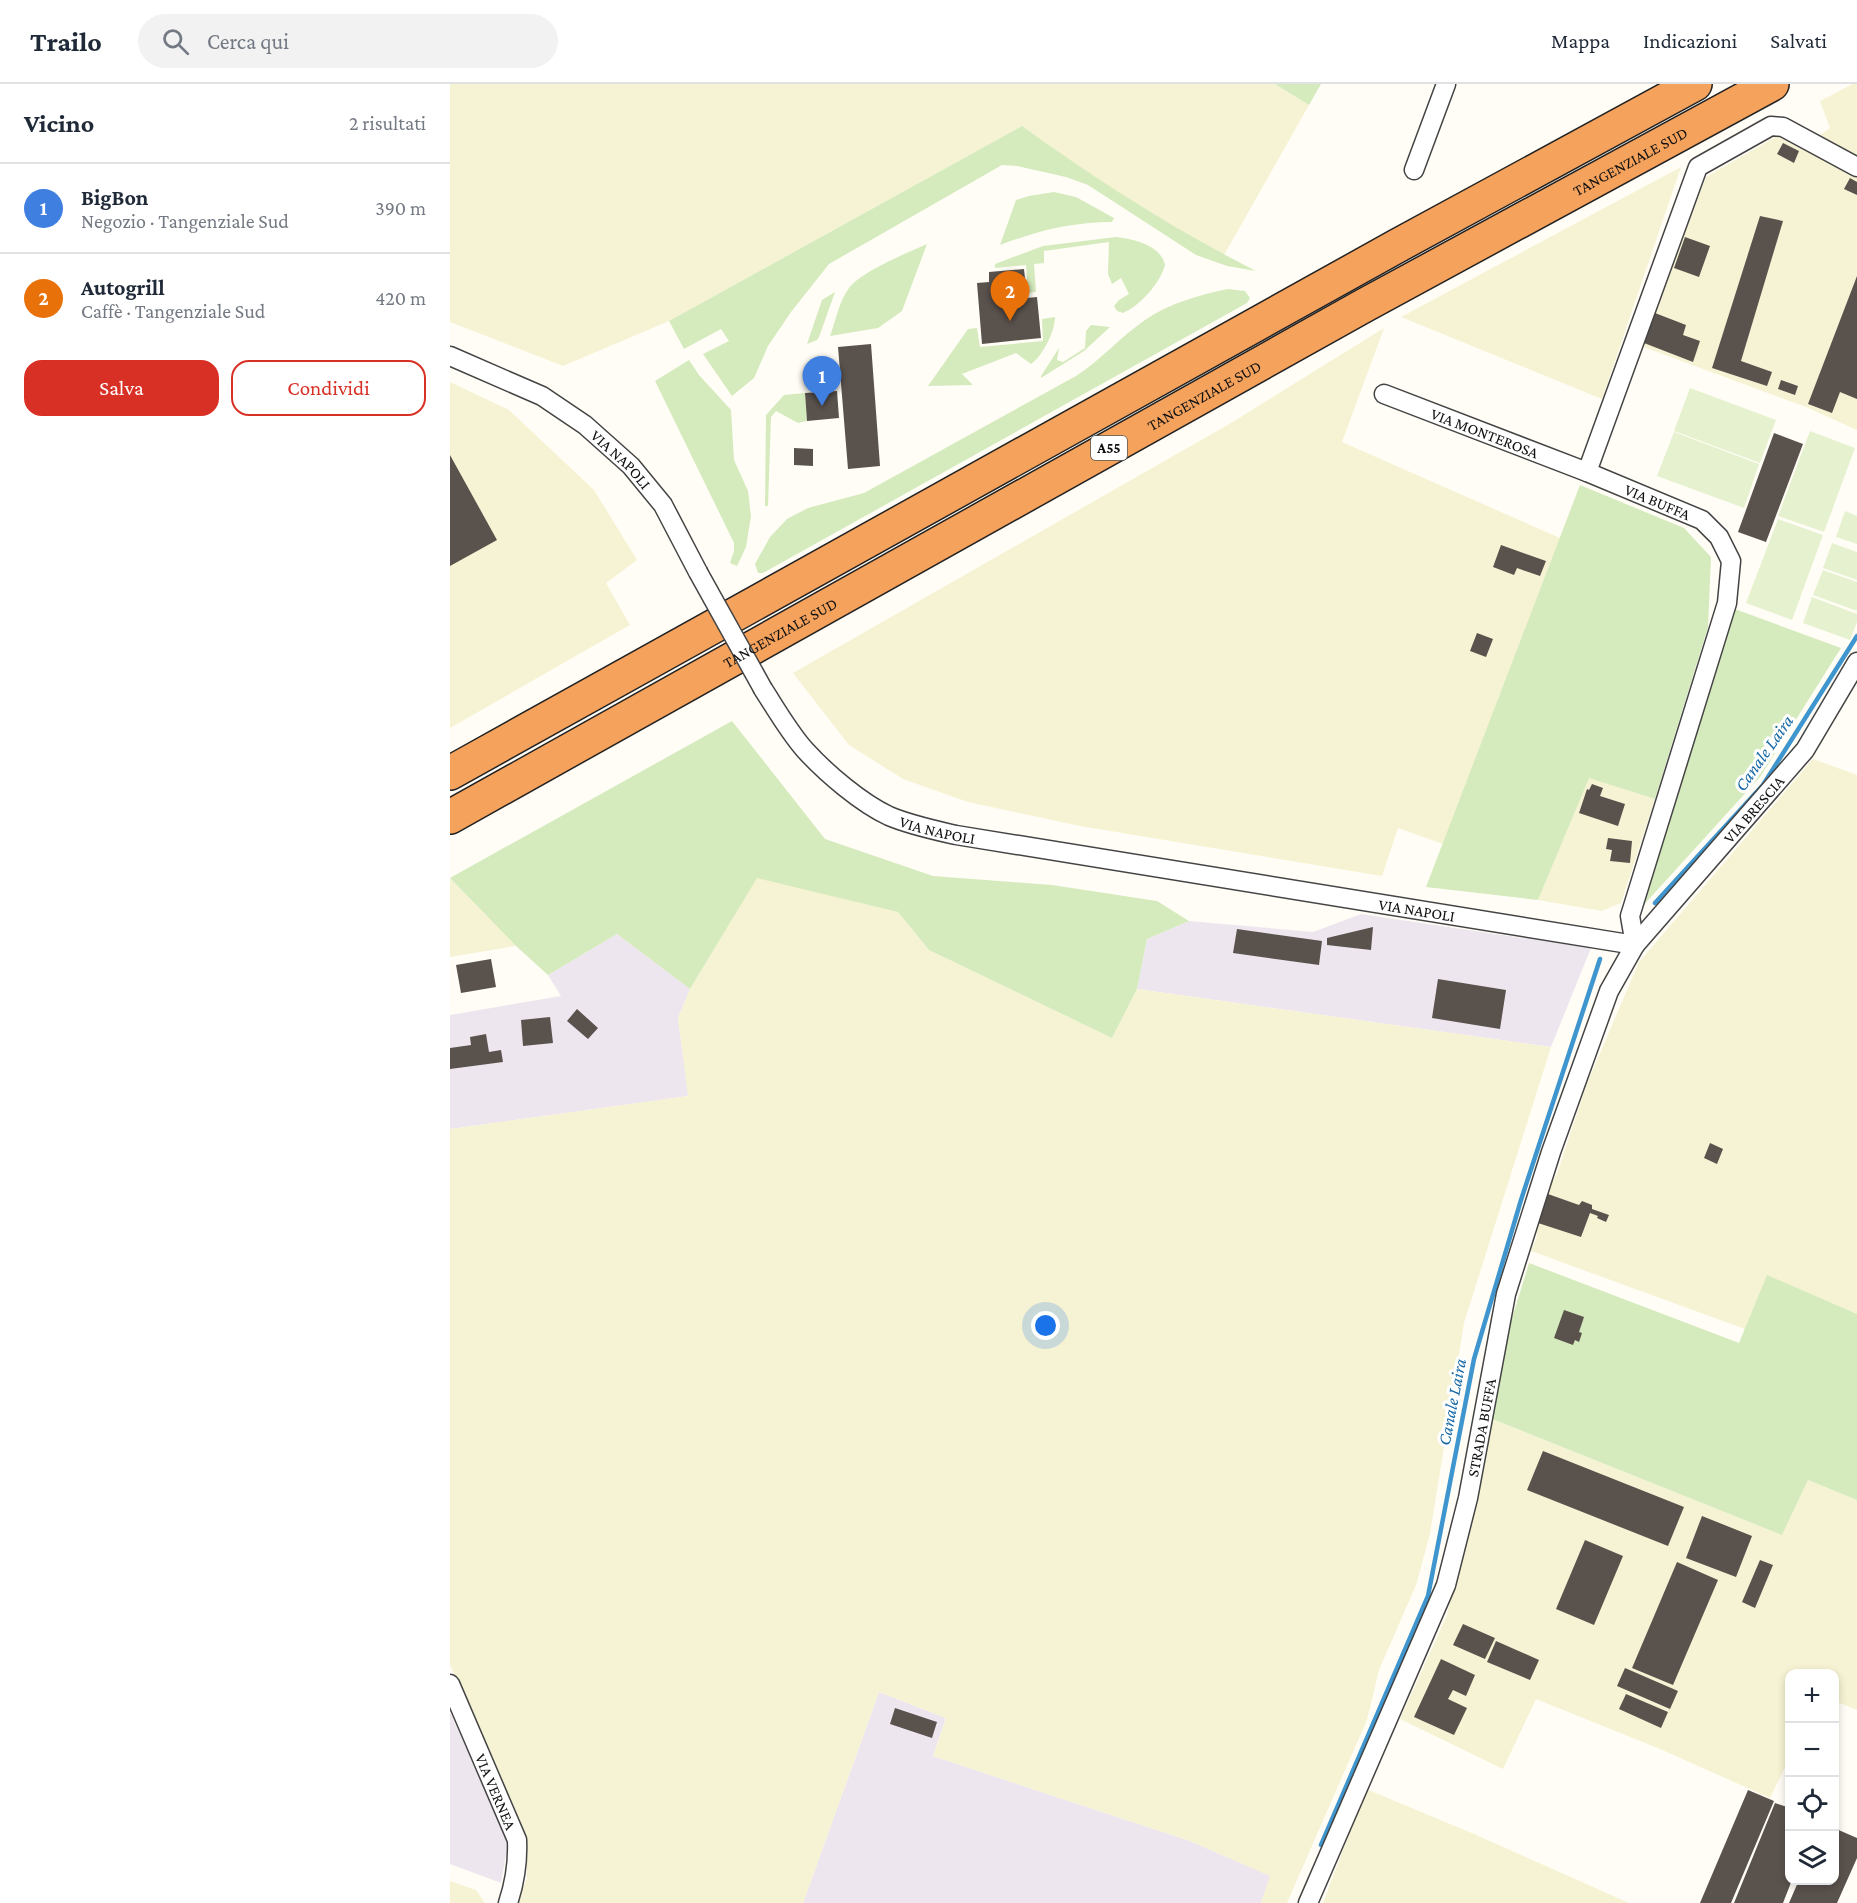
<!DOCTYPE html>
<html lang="it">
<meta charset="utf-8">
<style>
body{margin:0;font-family:"Crimson Pro",serif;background:#f2f2f3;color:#1f2937}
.controls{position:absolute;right:18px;bottom:18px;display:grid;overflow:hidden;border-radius:12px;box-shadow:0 3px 9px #0003}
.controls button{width:54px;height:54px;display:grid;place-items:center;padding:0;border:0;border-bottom:2px solid #e0e1e3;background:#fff;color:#1f2937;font:30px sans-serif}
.you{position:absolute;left:596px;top:1242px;width:21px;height:21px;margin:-15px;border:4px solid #fff;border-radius:50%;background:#1a73e8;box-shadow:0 0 0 9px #1a73e833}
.badge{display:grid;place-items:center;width:39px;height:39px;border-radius:50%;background:#d93025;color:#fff;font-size:20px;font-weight:700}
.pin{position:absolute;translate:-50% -50px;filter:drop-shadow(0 2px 3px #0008)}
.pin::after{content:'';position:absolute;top:32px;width:21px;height:18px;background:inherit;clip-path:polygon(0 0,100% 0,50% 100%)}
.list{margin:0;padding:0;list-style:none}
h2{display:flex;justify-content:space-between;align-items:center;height:78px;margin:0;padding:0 24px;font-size:26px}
h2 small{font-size:20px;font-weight:400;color:#747a83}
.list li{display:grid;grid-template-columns:39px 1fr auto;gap:18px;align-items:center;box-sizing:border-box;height:90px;padding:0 24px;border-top:2px solid #e0e1e3}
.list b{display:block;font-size:22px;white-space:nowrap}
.list p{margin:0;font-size:20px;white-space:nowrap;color:#747a83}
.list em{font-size:20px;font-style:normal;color:#747a83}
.actions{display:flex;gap:12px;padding:18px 24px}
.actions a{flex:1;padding:14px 0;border:2px solid #d93025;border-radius:18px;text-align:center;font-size:21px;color:#d93025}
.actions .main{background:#d93025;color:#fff}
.icon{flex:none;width:33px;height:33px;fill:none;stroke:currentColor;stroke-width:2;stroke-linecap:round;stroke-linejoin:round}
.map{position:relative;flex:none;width:1407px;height:1819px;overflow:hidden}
header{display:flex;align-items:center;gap:36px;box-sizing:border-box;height:84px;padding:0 30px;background:#fff;border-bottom:2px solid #e0e1e3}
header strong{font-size:28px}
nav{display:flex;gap:33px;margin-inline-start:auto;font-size:21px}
.search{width:420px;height:54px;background:#f2f2f3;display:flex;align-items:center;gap:15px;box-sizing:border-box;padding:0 21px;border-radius:33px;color:#747a83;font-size:22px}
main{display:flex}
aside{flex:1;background:#fff}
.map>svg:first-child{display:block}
.industrial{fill:#eee6ef}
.farmland{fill:#f6f3d4}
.green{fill:#d5ebbd}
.pitch{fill:#e6f2cf}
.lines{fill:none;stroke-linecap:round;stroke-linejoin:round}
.stream{stroke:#3f96cf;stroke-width:4.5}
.building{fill:#5a524d}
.street-casing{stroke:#444;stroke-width:21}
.highway-casing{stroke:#222;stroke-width:36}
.street{stroke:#fff;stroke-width:18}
.highway{stroke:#f5a25d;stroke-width:33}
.street-bridge-casing{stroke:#444;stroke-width:21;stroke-linecap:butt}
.street-bridge{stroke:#fff;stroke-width:18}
.labels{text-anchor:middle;stroke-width:6;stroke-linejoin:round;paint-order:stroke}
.shield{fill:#fff;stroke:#585858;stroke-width:1.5}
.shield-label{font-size:15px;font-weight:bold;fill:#111}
.street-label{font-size:16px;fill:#111;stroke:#fff}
.water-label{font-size:18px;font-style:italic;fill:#1768a6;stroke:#fff}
</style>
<header>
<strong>Trailo</strong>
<div class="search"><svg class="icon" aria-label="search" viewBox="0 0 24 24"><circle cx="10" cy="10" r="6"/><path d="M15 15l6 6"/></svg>Cerca qui</div>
<nav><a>Mappa</a><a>Indicazioni</a><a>Salvati</a></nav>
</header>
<main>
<aside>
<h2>Vicino<small>2 risultati</small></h2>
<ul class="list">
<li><span class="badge" style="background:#3f7fe0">1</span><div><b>BigBon</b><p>Negozio · Tangenziale Sud</p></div><em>390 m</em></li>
<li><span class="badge" style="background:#e8710a">2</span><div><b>Autogrill</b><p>Caffè · Tangenziale Sud</p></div><em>420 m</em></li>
</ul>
<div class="actions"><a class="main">Salva</a><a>Condividi</a></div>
</aside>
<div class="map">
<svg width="1407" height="1819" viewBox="0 0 1407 1819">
<rect width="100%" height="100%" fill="#fffdf5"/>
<path class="industrial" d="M911,830L1141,864L1101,963L687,905L697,855L739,837L863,848Z
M167,850L240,905L228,934L239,1012L0,1045V931L111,912L98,891Z
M429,1608L496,1634L483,1672L740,1757L821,1792L811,1819H353Z
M0,1628L58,1759L51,1799L0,1780Z"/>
<path class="farmland" d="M0,0H825L859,21L774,171L723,143L633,86L572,42L219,237L113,282L0,238Z
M1403,0H1407V76L1367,53L1380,44L1370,17Z
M1327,52L1407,93V346L1356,323L1191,262L1256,93Z
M1231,83L1152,315L951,233Z
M934,244L892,358L1110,454L993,760L948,744L932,792L630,742L518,718L453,695L399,661L343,589L781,339Z
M0,298L59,326L144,406L187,476L156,499L180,541L0,644Z
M1363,675L1407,691V1230L1317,1192L1295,1245L1081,1167L1087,1152L1086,1136L1094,1110L1107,1090L1136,1002L1189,878Z
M1139,693L1205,715L1171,819L1152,827L1088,816Z
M307,793L448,828L479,866L662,954L687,905L1101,963L1014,1239L980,1450L966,1501L929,1586L917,1636L837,1819H811L820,1792L740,1757L483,1672L496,1634L429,1608L353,1819H67L77,1794L76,1755L0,1581V1045L238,1012L228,934L240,905Z
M0,794L66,862L0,873Z
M1039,1334L1332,1451L1358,1396L1407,1416V1626L1385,1617L1384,1590H1340L1339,1675L1320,1714L1210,1665L1086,1615L1053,1685L950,1635L997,1531Z
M916,1705L1024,1750L1179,1819H873Z
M0,1797L26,1806L35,1819H0Z"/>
<path class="green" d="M825,0H871L859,21Z
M572,42C647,96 723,145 806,187L777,182L746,171L638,101L616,93L567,82L552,81L379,180L341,228L318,262L304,294L282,312L253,270L279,257L271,245L234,265L219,237Z
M604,108L626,113L664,134L662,138C622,138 587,147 550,161L566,116L579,112Z
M666,153C683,155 711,161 715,181C710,199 691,221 673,229L667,227L664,222L669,216L679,210L671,194L662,200L658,190L659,158L594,167V179L584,180L586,208L578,209L576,181L545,184V180L593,162Z
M477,160L452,227L428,244L380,252C386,236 389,217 399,204C412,187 457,169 477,160Z
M778,205L795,207L800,214L797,219L313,489H308L305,480L320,453L337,435L358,424L414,409L626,292C651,276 670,253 695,236C720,219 749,211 778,205Z
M385,208L369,253L367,256L357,260L372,216Z
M605,233C605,247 593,272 581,280L566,269L512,290L523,301L478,302L518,245L527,244L530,263L593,257L592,235Z
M641,241L660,243L634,267L591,294V292L609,264L607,276L613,278L635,264L636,247Z
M239,276L249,291L281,326L284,376L298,407L301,432L296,463L287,482L280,479L284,467V459L205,297Z
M355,309L357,337L348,339L326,327L321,333L318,422H315L316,331L334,311Z
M1130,401L1234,444L1261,473L1258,543L1205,715L1139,694L1088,816L976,803Z
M1282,524L1391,564L1310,693L1190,825Z
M282,637L375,755L483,792L602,801L707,817L739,837L697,855L687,905L662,954L479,866L448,828L307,794L240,905L167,850L98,891L66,862L0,794Z
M1079,1179L1289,1259L1317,1191L1407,1230V1416L1358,1396L1332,1451L1032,1331Z"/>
<path class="pitch" d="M1240,304L1326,336L1310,379L1224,347Z
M1360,347L1405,364L1374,448L1328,432Z
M1224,348L1309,380L1294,424L1207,392Z
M1395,427L1407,432V460L1386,453Z
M1328,435L1373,451L1342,536L1296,519Z
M1382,459L1407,468V496L1373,484Z
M1373,486L1407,498V527L1363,511Z
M1362,513L1407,530V538L1400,556L1353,539Z"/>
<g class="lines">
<path class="stream" d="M1205,819L1313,701L1407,552
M871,1761L978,1512L1024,1275L1071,1116L1150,875"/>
</g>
<path class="building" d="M1333,59L1349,67L1344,79L1327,70Z
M1400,94L1407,98V111L1394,105Z
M1310,132L1333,137L1291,277L1322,288L1317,302L1262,284Z
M1235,153L1260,162L1249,193L1224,184Z
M574,185L577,214L587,213L591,254L532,260L527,199L539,198V188Z
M1407,192V315L1390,308L1382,329L1358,320Z
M1205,229L1236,241L1233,251L1250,257L1243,278L1194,259Z
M421,260L430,382L398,385L388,263Z
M1331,296L1348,302L1345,311L1328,305Z
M387,307L389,334L357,337L355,309Z
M1324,349L1353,360L1316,458L1288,448Z
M344,364L363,365V382L344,381Z
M0,371L47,456L0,482Z
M1051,461L1096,477L1090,492L1067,484L1064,491L1043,483Z
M1027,549L1043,555L1036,573L1020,567Z
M1142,700L1153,704L1150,712L1175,720L1168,742L1129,729L1137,705L1139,706Z
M1158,754L1182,757L1180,779L1160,777L1162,766L1156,765Z
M923,843L921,866L877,861V854Z
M787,845L872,857L869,881L783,869Z
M41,875L46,903L11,909L6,881Z
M988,895L1056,906L1050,945L982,934Z
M127,925L148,944L138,955L117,937Z
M100,933L103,959L73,962L71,936Z
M36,950L39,968L51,966L53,978L0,985V964L21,961L20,953Z
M1260,1059L1273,1065L1267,1080L1254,1074Z
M1098,1110L1129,1121L1132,1117L1142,1121V1125L1159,1131L1156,1138L1147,1134L1148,1132L1140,1129L1131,1153L1088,1139Z
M1114,1226L1134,1233L1129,1248L1132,1249L1129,1258L1125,1256L1123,1261L1104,1254Z
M1093,1367L1234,1423L1218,1462L1077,1406Z
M1252,1432L1302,1452L1286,1493L1236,1474Z
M1135,1456L1173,1472L1144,1541L1106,1525Z
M1310,1476L1323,1481L1305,1524L1292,1518Z
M1227,1478L1268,1496L1223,1601L1182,1584Z
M1013,1540L1045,1554L1035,1575L1003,1561Z
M1046,1557L1089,1576L1080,1596L1037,1578Z
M991,1575L1025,1591L1016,1612L1003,1606L998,1615L1017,1624L1004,1651L964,1633Z
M1175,1584L1228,1607L1220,1625L1167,1602Z
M1176,1610L1218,1628L1211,1644L1169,1625Z
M445,1624L487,1638L482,1654L440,1640Z
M1298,1706L1324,1717L1281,1819H1250Z
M1325,1719L1340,1724V1796H1342L1333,1819H1284Z
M1384,1744L1407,1754V1774L1387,1819H1339L1349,1796H1384Z"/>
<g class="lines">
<defs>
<g id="street">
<path d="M964,86L996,0"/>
<path id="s1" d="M0,272L92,312L135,341L181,382L213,421L248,488"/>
<path id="s2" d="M934,310L1137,388L1252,436L1269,453L1281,477L1277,519L1180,832L1185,861"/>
<path d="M1137,388L1248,83L1321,42L1333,43L1407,83"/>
<path id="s3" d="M313,605C326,625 339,648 355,666C376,689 411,719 439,732C460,741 484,746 506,751L1185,861"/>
<path id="s4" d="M0,1600L67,1756C68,1778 65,1798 58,1819"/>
<path id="s5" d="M858,1819L996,1501L1018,1414L1056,1210L1101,1068L1159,907L1185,861L1355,666L1407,578"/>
</g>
<g id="highway">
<path d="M0,689L947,162L1245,0"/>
<path id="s6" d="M0,733L915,221L1322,0"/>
</g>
</defs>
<use href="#street" class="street-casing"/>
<use href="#highway" class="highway-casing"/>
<use href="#street" class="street"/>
<use href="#highway" class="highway"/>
<defs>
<path id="street-bridge" d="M248,488L313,605"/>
</defs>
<use href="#street-bridge" class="street-bridge-casing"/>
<use href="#street-bridge" class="street-bridge"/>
</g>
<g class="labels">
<rect class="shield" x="641" y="352" width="36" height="24" rx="4.5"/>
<g class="shield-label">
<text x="659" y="369">A55</text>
</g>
<g class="street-label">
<text dy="6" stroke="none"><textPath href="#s6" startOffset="1350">TANGENZIALE SUD</textPath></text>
<text dy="6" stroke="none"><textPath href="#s6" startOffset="864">TANGENZIALE SUD</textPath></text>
<text dy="6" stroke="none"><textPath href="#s2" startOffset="108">VIA MONTEROSA</textPath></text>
<text dy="6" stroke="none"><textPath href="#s1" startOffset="202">VIA NAPOLI</textPath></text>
<text dy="6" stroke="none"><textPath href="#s2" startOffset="294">VIA BUFFA</textPath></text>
<text dy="6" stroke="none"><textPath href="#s6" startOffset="378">TANGENZIALE SUD</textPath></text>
<text dy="6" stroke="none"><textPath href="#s5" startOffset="1197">VIA BRESCIA</textPath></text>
<text dy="6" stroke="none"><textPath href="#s3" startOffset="232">VIA NAPOLI</textPath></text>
<text dy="6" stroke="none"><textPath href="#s3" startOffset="718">VIA NAPOLI</textPath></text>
<text dy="6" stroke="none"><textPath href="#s5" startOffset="508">STRADA BUFFA</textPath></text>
<text dy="6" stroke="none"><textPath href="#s4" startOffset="117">VIA VERNEA</textPath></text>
</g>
<g class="water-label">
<text transform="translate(1314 669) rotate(-55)" y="6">Canale Laira</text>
<text transform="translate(1002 1318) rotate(-79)" y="6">Canale Laira</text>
</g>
</g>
</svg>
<div class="controls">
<button>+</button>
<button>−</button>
<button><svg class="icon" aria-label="locate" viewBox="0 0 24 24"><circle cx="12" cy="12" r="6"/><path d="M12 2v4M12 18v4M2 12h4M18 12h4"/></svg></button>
<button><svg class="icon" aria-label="layers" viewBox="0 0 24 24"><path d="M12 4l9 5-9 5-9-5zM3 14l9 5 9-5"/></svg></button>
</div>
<div class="you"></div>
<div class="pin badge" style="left:372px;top:322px;background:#3f7fe0">1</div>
<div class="pin badge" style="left:560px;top:237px;background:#e8710a">2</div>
</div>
</main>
